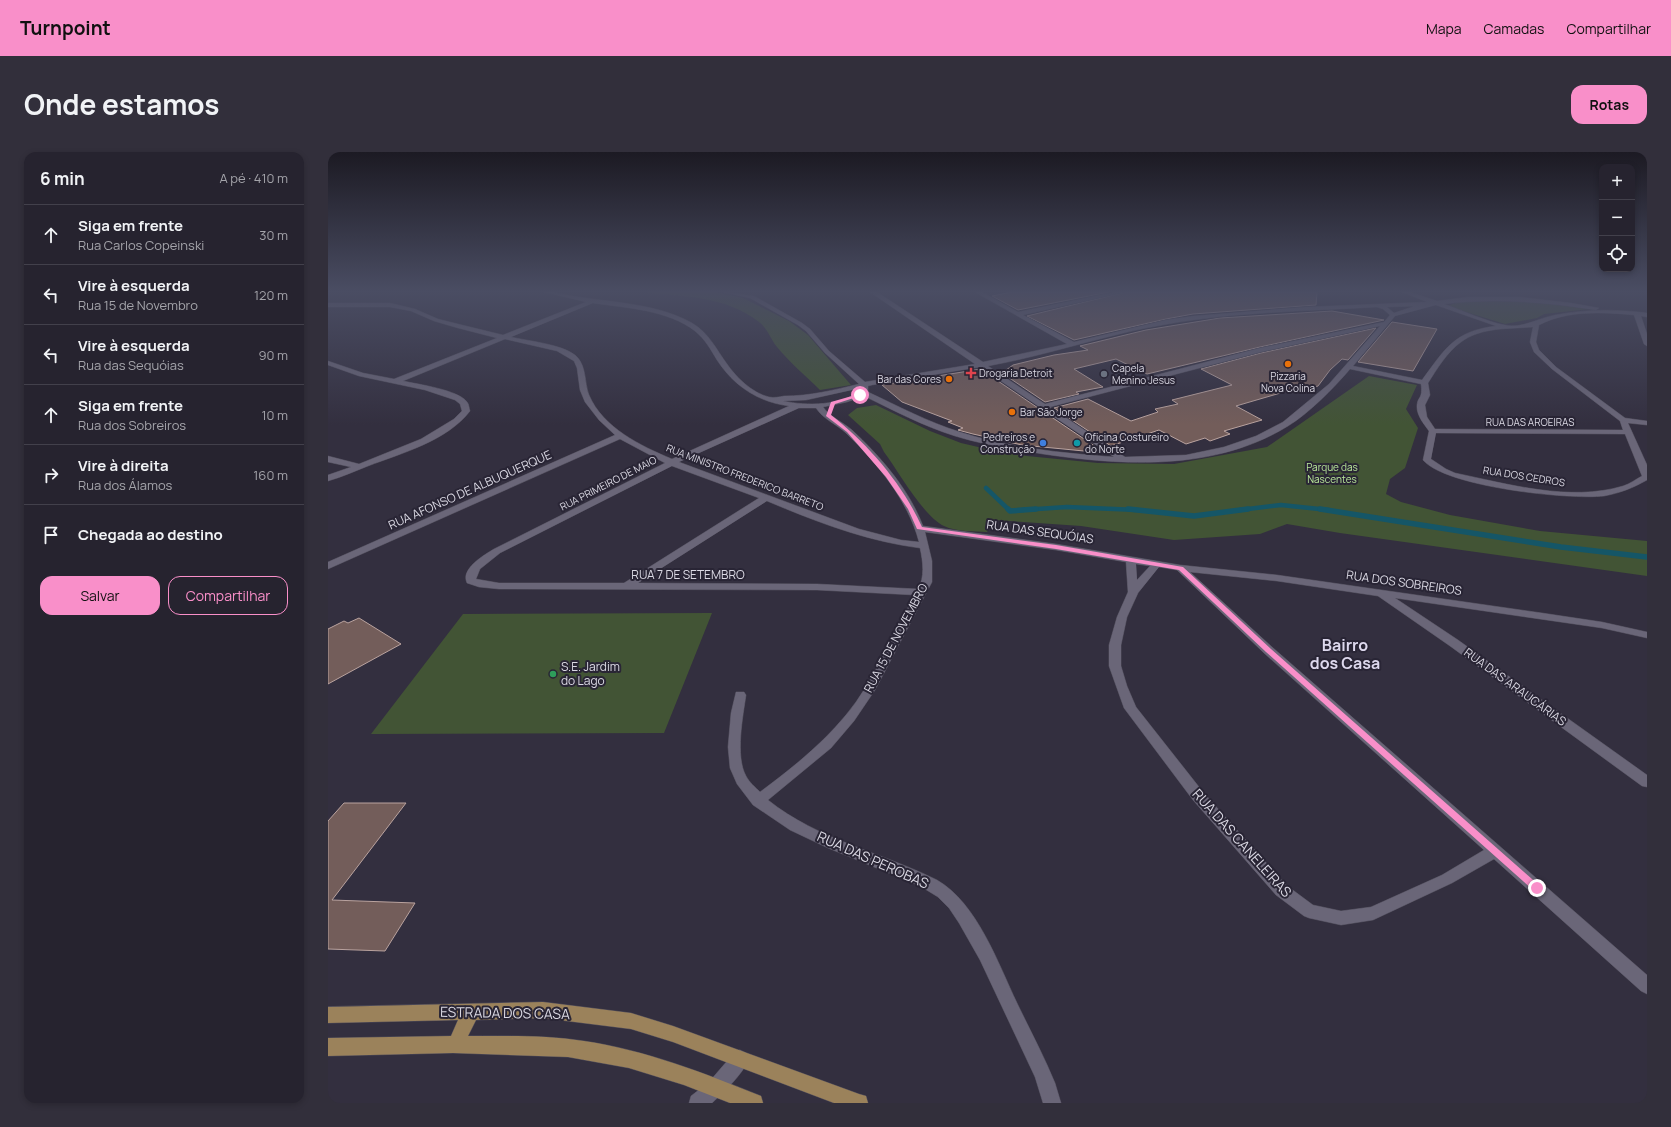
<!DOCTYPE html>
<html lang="pt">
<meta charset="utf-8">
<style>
body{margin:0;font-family:Manrope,sans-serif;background:#322f3b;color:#f1f3f6}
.controls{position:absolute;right:12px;top:12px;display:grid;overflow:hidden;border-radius:8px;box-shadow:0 2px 6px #0003}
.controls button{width:36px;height:36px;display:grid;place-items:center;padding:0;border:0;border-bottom:1px solid #42404b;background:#26232f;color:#f1f3f6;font:20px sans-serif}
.stop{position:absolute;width:12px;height:12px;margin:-9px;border:3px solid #f98fc9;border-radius:50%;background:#fff}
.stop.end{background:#f98fc9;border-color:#fff;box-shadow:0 1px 4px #0008}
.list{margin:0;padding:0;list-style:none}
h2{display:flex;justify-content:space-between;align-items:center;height:52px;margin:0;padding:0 16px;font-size:17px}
h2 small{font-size:13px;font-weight:400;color:#a4a4aa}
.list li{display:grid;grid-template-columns:26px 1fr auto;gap:12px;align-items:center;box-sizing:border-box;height:60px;padding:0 16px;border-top:1px solid #42404b}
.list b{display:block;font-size:15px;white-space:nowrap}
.list p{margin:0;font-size:13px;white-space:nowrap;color:#a4a4aa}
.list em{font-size:13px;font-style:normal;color:#a4a4aa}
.actions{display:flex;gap:8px;padding:12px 16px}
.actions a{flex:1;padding:9px 0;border:1px solid #f98fc9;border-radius:12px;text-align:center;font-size:14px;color:#f98fc9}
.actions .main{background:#f98fc9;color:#111}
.icon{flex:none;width:22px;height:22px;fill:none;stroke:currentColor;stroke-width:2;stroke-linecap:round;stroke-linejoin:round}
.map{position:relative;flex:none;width:1319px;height:951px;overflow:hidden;border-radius:12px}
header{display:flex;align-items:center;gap:24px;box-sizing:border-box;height:56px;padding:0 20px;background:#f98fc9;color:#111}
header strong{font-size:19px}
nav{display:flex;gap:22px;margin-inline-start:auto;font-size:14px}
.intro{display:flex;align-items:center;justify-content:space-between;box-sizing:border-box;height:96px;padding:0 24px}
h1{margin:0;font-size:28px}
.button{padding:10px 18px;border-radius:12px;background:#f98fc9;color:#111;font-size:14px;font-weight:700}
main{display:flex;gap:24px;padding:0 24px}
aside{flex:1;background:#26232f;border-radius:12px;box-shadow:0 2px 6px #0003}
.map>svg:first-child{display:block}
.green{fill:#425435}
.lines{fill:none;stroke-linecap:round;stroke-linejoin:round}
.stream-far1{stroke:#155667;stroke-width:4.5}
.stream{stroke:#155667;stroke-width:5.5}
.building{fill:#735d5a;stroke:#baa39f}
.minor-casing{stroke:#504d5b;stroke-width:1}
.primary-casing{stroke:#504d5b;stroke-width:1}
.minor{fill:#6a6678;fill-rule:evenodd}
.primary{fill:#9b825b;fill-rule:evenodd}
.route{fill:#f98fc9}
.food-dot{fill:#e8710a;stroke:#292535;stroke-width:1.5}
.health-dot{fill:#e0444e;stroke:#292535;stroke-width:1.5}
.worship-dot{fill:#6b7280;stroke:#292535;stroke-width:1.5}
.shop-dot{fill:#3f7fe0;stroke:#292535;stroke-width:1.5}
.culture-dot{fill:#0f9aa8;stroke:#292535;stroke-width:1.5}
.leisure-dot{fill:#2e9e5b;stroke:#292535;stroke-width:1.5}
.labels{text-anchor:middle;stroke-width:4;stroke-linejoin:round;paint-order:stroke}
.far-poi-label{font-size:10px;fill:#dad8e3;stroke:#292535;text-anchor:start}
.far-street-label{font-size:10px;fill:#dad8e3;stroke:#292535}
.far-park-label{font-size:10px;fill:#bae99a;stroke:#292535}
.street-label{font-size:12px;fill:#dad8e3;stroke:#292535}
.poi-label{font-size:12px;fill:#dad8e3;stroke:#292535;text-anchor:start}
.near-street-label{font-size:14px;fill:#dad8e3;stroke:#292535}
.district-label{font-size:16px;font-weight:bold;fill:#ddd8ed;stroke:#292535}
</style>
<header>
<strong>Turnpoint</strong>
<nav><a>Mapa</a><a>Camadas</a><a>Compartilhar</a></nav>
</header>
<div class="intro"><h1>Onde estamos</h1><a class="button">Rotas</a></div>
<main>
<aside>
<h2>6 min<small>A pé · 410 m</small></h2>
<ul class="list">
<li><svg class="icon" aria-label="ahead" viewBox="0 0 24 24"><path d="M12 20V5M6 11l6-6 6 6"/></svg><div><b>Siga em frente</b><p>Rua Carlos Copeinski</p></div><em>30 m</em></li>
<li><svg class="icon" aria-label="left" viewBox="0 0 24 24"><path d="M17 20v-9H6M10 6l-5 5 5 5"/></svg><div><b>Vire à esquerda</b><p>Rua 15 de Novembro</p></div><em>120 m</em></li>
<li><svg class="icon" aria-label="left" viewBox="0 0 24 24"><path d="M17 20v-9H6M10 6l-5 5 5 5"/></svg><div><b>Vire à esquerda</b><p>Rua das Sequóias</p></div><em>90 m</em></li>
<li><svg class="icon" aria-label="ahead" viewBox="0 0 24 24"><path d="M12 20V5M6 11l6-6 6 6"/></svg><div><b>Siga em frente</b><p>Rua dos Sobreiros</p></div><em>10 m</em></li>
<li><svg class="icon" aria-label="right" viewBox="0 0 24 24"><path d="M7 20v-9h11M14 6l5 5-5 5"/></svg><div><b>Vire à direita</b><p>Rua dos Álamos</p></div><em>160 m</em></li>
<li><svg class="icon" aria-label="arrive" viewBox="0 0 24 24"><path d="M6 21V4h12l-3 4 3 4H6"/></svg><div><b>Chegada ao destino</b></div></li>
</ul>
<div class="actions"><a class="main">Salvar</a><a>Compartilhar</a></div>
</aside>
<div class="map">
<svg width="1319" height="951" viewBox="0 0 1319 951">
<rect width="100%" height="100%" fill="#332f3f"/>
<path class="green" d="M314,140H387L415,146L461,169L480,183L523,233L492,238C478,224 461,210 449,195C442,186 440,177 431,170C397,143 354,145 314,140Z
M1158,148L1214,151L1262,157L1216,162L1209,166L1177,172L1119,154L1131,150Z
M1041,224L1089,233L1078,257L1090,276L1077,316L1062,327L1058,342L1073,350L1122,363L1212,379L1319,389V424L1012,381L959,372L932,382L846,388L753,374L667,368L659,380C646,379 628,380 616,374C595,364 571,320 556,300L552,292L520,263L529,256L548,253L602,279L633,291L663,298L699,304L770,311L846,312L939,295Z
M384,461L336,581L43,582L135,462Z"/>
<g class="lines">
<path class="stream-far1" d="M658,336L681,358
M694,358L739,355L810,358
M912,358L953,353L1001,358"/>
<path class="stream" d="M680,357L682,359L708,357
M800,357L866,364L920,357
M992,357L1233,395L1319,405"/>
</g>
<path class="building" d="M684,140H781L690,158L664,144Z
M798,140H989L988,153L865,162L838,167L746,188L699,164Z
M1004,159L1056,168L932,195L819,222L788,207L746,217L775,235L748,240L751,242L717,250L674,221L685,213L726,203L760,198L752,194L818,178L892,166Z
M1064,170L1109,177L1085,219L1030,210Z
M1048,176L1020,208L1014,207L1002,218L990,234L980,238L973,235L908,254L934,268L896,279L902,282L882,289L877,286L858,292L831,278L783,294L726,256L760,247L803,269L830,260L827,257L850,252L844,248L904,233L873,217L933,201Z
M653,217L667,227L771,297L756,299L694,293L645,282L630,278L635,276L620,270L624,269L574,250L554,233Z
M31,466L73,492L0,532V477L16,469L20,471Z
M16,651H78L4,748L87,751L57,799L0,797V669Z"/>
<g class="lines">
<defs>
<path id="minor" d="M216,140H225C270,151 323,148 364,171C381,181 388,197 399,212C408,225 424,241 441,245C446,246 451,245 456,244C482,244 506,238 531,232L497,201L478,179L470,173L422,146L395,140L426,144L474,171L482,177L501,199L537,230L647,212L542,140H549L655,210L739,192L647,140H654L690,160L787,140H797L695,163L746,190L838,168L865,164L978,155L1099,150L1074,140H1082L1109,149L1140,145H1192L1243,151L1271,156L1268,158C1217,150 1167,146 1116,152C1134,158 1159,170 1177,173C1194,177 1210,166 1227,163C1258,157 1288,157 1319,161V165L1313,164L1319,182V194L1316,192L1306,163C1276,160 1239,158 1211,173L1208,190L1211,198L1228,215L1297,266L1319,269V273L1300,271L1319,313V328C1305,336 1292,341 1276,344C1241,348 1118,335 1095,308L1101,279C1096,272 1088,263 1089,253C1090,244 1095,247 1093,232L1022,217C1006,236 980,262 960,274C887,319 797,314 715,302C685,297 656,293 627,284C595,274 565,258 536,244L519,250L495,255C502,265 515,270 524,278C552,304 581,337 595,374L728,392L852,413L949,423L1214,461L1274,470L1319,480V486L1274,476L1067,446L1130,488L1319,623V635L1314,634L1122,494L1050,444L949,429L862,420L944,495L1319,823V842L1313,839L1166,707L1124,731L1045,768L1013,773L981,766L976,764L948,743L865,648L796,556L781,514V493L789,465L800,440L798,410L728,398L597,380L604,409V430L547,538L526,569L503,596L440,648C490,688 553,700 609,728C649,751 670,811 689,851C702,878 716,904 727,931L733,951H715L707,925L652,808L631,771L621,756L610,745L592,734L500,696L462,678L425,653L409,632L402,616L400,595L403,561L408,540H416L418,543C415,564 407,604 418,624C421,630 427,635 432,640C467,614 502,586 528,550C551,517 567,478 587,443L489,438L171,437L151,435L139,431C132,417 156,403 166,397L337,311L292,287L0,417V410L287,283L271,268L257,250L252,238L249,216L246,209L229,199L177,187L75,229C89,232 131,238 139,250C141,252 141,256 142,259C119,289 74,301 40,314C27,319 14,325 0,329V323L23,315L0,310V304L31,312L93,287L126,267L134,259L132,252L127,248L97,238L31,224L0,213V209L35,221L66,227L169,186L130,176L106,169L83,159L62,155H0V151H62L87,157L110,167L134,173L175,183L258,150ZM265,151C299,156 340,158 367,179C377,187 383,198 389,208C406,234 430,250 461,254L344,307C313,294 275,276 261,243C256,230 259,213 247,203C233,192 200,189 183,185ZM1108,153L1168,174C1126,179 1117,197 1094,228L1025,214L1067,164ZM1087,154L1066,161L1059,155L1088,154ZM1049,155L1055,157L1062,163L1056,170L932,196L717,252L660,214C721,203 779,182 840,172C908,160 980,159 1049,155ZM1052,174L1001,232L955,270L928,284L896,295L858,303L797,305L722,255L933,200ZM1205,175L1202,190L1206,200L1224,217L1292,269L1295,278L1107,277L1099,265L1097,253L1102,243L1100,231C1109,217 1119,200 1133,190C1153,175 1181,177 1205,175ZM652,215L786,305C734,301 681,296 632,280C600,270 570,254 540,240V234L544,233ZM533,236V238C513,254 479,254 455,249L478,248ZM471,256H488C495,267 508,272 518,281C549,311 580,348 591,390L573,388L531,377L351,310ZM1108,281L1297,282L1314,324C1308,327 1302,332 1295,334C1242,350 1180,332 1127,321L1118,317L1103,307ZM344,314L431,346L296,431H171L148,427L152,417L172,401ZM439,349C489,370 538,389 592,396C595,410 597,425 590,437L489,432L310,431ZM808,412L822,414L809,428ZM831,415L849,418L936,501L1156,698L1114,723L1043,755L1013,759L985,753L958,733L875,640L808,555L799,534L793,514V493L799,465L810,441Z
M412,898L418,901L421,907C414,923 397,939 384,951H361L363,944L381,930L406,901Z"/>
<path id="primary" d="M215,850L303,861L345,874L531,942L538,944L540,951H506L345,890L303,877L215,866L148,868L140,884C179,884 218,883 256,889C317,898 376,921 433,944L435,951H402L356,933L301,916L240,905L125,901L0,904V886L123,884L130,868L0,871V855Z"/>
</defs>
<use href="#minor" class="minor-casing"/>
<use href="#primary" class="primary-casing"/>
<use href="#minor" class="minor"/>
<use href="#primary" class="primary"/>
</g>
<linearGradient id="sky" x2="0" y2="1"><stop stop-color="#1c1a23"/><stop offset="0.51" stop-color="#4a4d63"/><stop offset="1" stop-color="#4a4d63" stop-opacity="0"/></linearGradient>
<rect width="1319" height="273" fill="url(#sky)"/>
<path class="route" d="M531,242L535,243L507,252L503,263C540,292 574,331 594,375L728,393L855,415L943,497L1212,734V739H1206L938,500L851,418L728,397L589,377L580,357L558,325L519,280L498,264L503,250Z"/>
<g class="food-dot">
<circle cx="960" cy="212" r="4"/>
<circle cx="621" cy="227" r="4"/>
<circle cx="684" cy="260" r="4"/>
</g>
<path class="health-dot" d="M641 215h4v4h4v4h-4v4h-4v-4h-4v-4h4z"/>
<circle class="worship-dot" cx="776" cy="222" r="4"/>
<circle class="shop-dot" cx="715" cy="291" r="4"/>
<circle class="culture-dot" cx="749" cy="291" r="4"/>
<circle class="leisure-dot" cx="225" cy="522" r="4"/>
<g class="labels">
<g class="far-poi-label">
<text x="784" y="220">Capela<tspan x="784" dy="12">Menino Jesus</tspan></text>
<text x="651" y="225">Drogaria Detroit</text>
<text x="960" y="228" text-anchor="middle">Pizzaria<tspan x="960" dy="12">Nova Colina</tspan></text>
<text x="613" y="231" text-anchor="end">Bar das Cores</text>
<text x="692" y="264">Bar São Jorge</text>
<text x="707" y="289" text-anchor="end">Pedreiros e<tspan x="707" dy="12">Construção</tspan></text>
<text x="757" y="289">Oficina Costureiro<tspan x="757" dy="12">do Norte</tspan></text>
</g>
<g class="far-street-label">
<text x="1202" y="274">RUA DAS AROEIRAS</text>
<text transform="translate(1196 324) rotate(9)" y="4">RUA DOS CEDROS</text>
<text transform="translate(417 325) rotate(21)" y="4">RUA MINISTRO FREDERICO BARRETO</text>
<text transform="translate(280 331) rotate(-27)" y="4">RUA PRIMEIRO DE MAIO</text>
</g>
<g class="far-park-label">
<text x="1004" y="319">Parque das<tspan x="1004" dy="12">Nascentes</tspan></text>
</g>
<g class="street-label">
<text transform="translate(142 338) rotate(-24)" y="4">RUA AFONSO DE ALBUQUERQUE</text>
<text transform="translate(712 380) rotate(8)" y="4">RUA DAS SEQUÓIAS</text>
<text x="360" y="427">RUA 7 DE SETEMBRO</text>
<text transform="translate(1076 431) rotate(8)" y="4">RUA DOS SOBREIROS</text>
<text transform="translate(568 486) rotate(-62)" y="4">RUA 15 DE NOVEMBRO</text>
<text transform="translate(1187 535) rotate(36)" y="4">RUA DAS ARAUCÁRIAS</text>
</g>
<g class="poi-label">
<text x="233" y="519">S.E. Jardim<tspan x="233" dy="14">do Lago</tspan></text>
</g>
<g class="near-street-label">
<text transform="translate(914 691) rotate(48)" y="5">RUA DAS CANELEIRAS</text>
<text transform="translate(545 708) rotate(24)" y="5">RUA DAS PEROBAS</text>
<text transform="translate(177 861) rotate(1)" y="5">ESTRADA DOS CASA</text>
</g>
<g class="district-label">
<text x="1017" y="499">Bairro<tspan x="1017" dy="18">dos Casa</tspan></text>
</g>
</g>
</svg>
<div class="controls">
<button>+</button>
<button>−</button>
<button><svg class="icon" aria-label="locate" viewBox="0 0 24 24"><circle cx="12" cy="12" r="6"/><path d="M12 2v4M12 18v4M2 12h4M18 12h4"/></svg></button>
</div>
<div class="stop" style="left:532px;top:243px"></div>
<div class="stop end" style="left:1209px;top:736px"></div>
</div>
</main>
